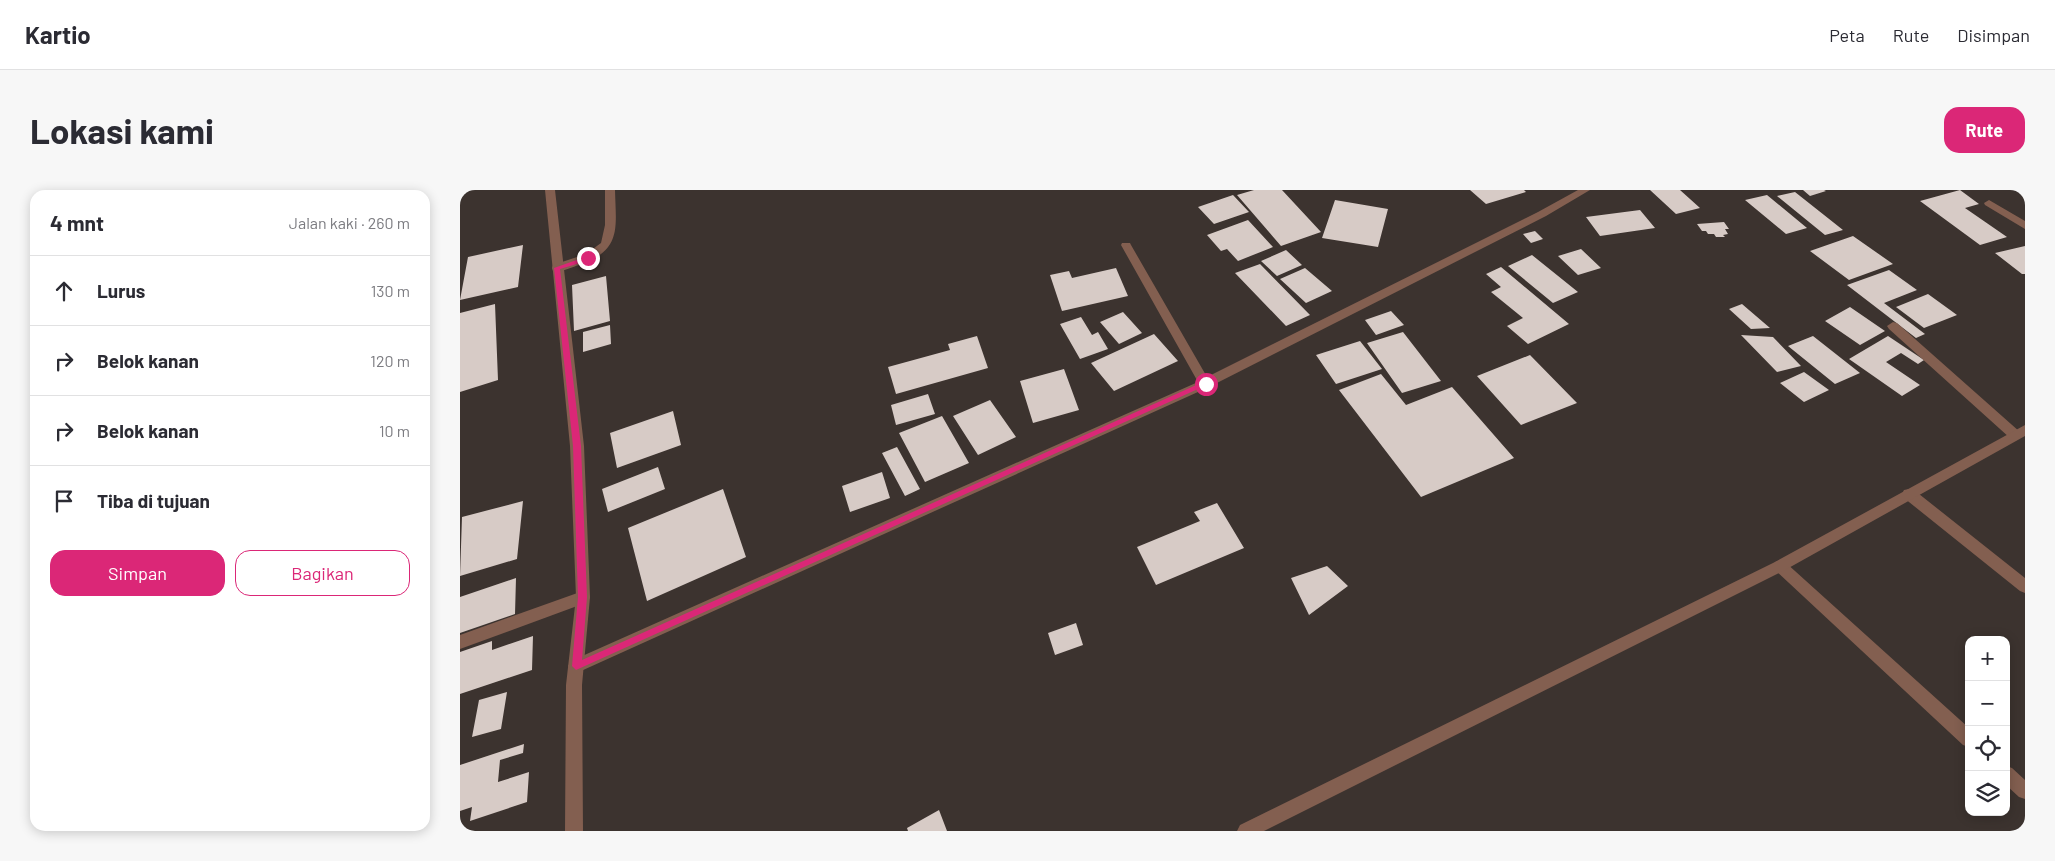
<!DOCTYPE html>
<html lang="id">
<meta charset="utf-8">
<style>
body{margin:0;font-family:Barlow,sans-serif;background:#f7f7f7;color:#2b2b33}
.controls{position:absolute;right:15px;bottom:15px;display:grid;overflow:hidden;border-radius:10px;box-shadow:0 2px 12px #0003}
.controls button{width:45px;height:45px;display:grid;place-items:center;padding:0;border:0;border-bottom:1px solid #e1e1e2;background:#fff;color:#2b2b33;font:25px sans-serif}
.stop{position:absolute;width:15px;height:15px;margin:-11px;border:4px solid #db2777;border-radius:50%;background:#fff}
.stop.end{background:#db2777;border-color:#fff;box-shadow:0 1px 5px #0008}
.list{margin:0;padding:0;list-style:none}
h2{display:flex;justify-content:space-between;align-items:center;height:65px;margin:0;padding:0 20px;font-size:21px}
h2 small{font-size:16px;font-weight:400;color:#7c7c81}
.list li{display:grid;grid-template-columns:32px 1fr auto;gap:15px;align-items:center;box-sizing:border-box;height:70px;padding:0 20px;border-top:1px solid #e1e1e2}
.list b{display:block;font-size:19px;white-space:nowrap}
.list em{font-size:16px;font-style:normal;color:#7c7c81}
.actions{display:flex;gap:10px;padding:15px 20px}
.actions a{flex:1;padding:11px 0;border:1px solid #db2777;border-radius:15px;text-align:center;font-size:18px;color:#db2777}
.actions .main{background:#db2777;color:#fff}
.icon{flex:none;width:28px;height:28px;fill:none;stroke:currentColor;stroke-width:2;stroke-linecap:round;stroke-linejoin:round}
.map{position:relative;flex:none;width:1565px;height:641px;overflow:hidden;border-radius:15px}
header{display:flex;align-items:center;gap:30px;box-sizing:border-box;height:70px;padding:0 25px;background:#fff;border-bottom:1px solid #e1e1e2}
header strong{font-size:24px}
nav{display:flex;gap:28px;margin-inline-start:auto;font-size:18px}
.intro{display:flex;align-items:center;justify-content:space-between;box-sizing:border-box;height:120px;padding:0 30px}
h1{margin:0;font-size:35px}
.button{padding:12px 22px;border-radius:15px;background:#db2777;color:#fff;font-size:18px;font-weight:700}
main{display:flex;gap:30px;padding:0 30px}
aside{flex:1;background:#fff;border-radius:15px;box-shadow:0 2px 12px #0003}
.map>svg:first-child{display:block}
.building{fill:#d7cbc6}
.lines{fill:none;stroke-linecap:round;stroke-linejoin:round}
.minor{fill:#835f50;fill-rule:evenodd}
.tertiary{fill:#835f50;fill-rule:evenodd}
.route{fill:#db2777}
</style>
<header>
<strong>Kartio</strong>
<nav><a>Peta</a><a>Rute</a><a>Disimpan</a></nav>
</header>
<div class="intro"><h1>Lokasi kami</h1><a class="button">Rute</a></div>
<main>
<aside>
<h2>4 mnt<small>Jalan kaki · 260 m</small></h2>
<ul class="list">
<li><svg class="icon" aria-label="ahead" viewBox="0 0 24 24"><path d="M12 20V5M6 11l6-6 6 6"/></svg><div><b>Lurus</b></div><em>130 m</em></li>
<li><svg class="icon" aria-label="right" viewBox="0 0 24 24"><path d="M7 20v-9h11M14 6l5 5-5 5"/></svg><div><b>Belok kanan</b></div><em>120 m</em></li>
<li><svg class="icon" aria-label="right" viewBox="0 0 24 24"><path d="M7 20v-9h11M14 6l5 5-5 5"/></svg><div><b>Belok kanan</b></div><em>10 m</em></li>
<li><svg class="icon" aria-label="arrive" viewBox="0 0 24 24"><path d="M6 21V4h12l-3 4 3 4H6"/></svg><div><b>Tiba di tujuan</b></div></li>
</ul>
<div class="actions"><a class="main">Simpan</a><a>Bagikan</a></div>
</aside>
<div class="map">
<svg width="1565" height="641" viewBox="0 0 1565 641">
<rect width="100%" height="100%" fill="#3c332f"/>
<path class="building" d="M794,0H822L861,42L821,56L777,5Z
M1010,0H1064L1066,2L1026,14Z
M1190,0H1220L1240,18L1216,24Z
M1343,0H1364L1366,1L1350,6Z
M1500,0L1519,14L1505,18L1547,47L1520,55L1460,11Z
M1335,2L1383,40L1365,45L1317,6Z
M773,5L789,22L754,34L738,17Z
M1307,5L1347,38L1326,44L1285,10Z
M875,10L928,19L918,57L862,48Z
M1180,20L1195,38L1140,46L1126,27Z
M788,30L813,57L778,71L767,59L761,61L747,45Z
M1264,32L1269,39H1265L1268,44L1263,45L1265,47H1256L1254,44H1248L1246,41H1242L1237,34Z
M1075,41L1083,49L1071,53L1063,44Z
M1393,46L1433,74L1389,90L1350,61Z
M63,55L58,97L0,110L8,67Z
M1565,56V84H1562L1535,63Z
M1121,59L1141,78L1118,85L1098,66Z
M826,60L842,75L817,86L801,71Z
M1072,65L1118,102L1093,113L1048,76Z
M800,74L850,125L826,136L775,83Z
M1041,77L1109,134L1068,154L1047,136L1063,128L1031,102L1041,97L1026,84Z
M656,78L668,106L602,121L590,85L609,81L612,88Z
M845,78L872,101L846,113L820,89Z
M1429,80L1457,100L1424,113L1465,144L1456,148L1387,95Z
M146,86L150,131L114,141L112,95Z
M1468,104L1497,125L1464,138L1436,117Z
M35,114L38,190L0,202V123Z
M1282,114L1310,138L1291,139L1269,119Z
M1390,117L1425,141L1400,155L1365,131Z
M931,121L944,135L916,145L905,130Z
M663,122L682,143L659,154L640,132Z
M621,127L632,145L638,142L648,159L620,169L600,134Z
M150,135L151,154L123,162V142Z
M943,142L981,191L942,203L907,153Z
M694,144L718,171L654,201L631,173Z
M1281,145L1313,147L1341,176L1317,182Z
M517,146L528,178L436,204L428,177L490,160L488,154Z
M1353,146L1400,183L1375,194L1328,156Z
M1428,146L1464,170L1458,174L1441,163L1426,172L1460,195L1442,206L1389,169Z
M900,151L922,179L876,194L856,165Z
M1070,165L1117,213L1061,235L1017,186Z
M604,179L619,220L573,233L560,191Z
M1344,182L1369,200L1344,212L1320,193Z
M921,184L946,215L992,197L1054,268L961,307L879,200Z
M468,204L475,224L436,235L431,215Z
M530,210L556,247L518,265L493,226Z
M213,221L221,255L157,278L150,243Z
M482,226L509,273L465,292L439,243Z
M437,257L460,299L445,306L422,263Z
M198,277L205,299L148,322L142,299Z
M422,282L430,308L390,322L382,296Z
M263,299L286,367L187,411L168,338Z
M63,311L57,369L0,386L2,327Z
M757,313L784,358L696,395L677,357L740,331L734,322Z
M867,376L888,396L849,425L831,388Z
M56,388L55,424L0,443V407Z
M616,433L623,455L595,465L588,443Z
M73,446L72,480L0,504V462L32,451V460Z
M47,502L41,539L12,547L19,510Z
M64,554L63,563L40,570L38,592L69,582L67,612L10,631L12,617L0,621V575Z
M479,620L487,641H448L447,638Z"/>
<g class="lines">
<path class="minor" d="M145,0H155C156,39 162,60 119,75C112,77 101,83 93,81L92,78L93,75L126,64L141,53L145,35Z
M1118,0H1130L1086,26L749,197L121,481L116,483L111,481L108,476L111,471L738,192L661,55L662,53H670L671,55L747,187L1078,22Z
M1529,10L1565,31V39L1525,15L1524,13Z
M1433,132L1437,133L1560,242L1561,245L1560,248H1550L1429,139L1427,136Z
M1449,299L1454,300L1565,388V403L1560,401L1444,308L1442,304L1444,300Z
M1320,370L1325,372L1509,538V557L1503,555L1315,380L1313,376L1315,372Z
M123,401L128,402L130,407L128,412L0,459V445Z
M1546,576L1552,578L1565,590V609L1559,607L1546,595Z"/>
<path class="tertiary" d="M85,0H95L124,256L130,407L122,495L123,641H105L106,495L116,407L110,256Z
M1565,235V246L1325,380L804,641H777L780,635L1315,372Z"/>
</g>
<path class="route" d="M128,66L131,68L130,70L100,79L121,256L127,407L122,470L743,192L749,194L116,480L112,476L118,407L113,256L94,78Z"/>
</svg>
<div class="controls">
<button>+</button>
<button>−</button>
<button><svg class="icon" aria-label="locate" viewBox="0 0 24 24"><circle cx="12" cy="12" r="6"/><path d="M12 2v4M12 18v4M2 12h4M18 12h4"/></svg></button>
<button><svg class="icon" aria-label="layers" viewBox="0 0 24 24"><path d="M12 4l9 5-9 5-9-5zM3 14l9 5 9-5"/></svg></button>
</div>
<div class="stop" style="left:746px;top:194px"></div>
<div class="stop end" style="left:128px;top:68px"></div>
</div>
</main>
